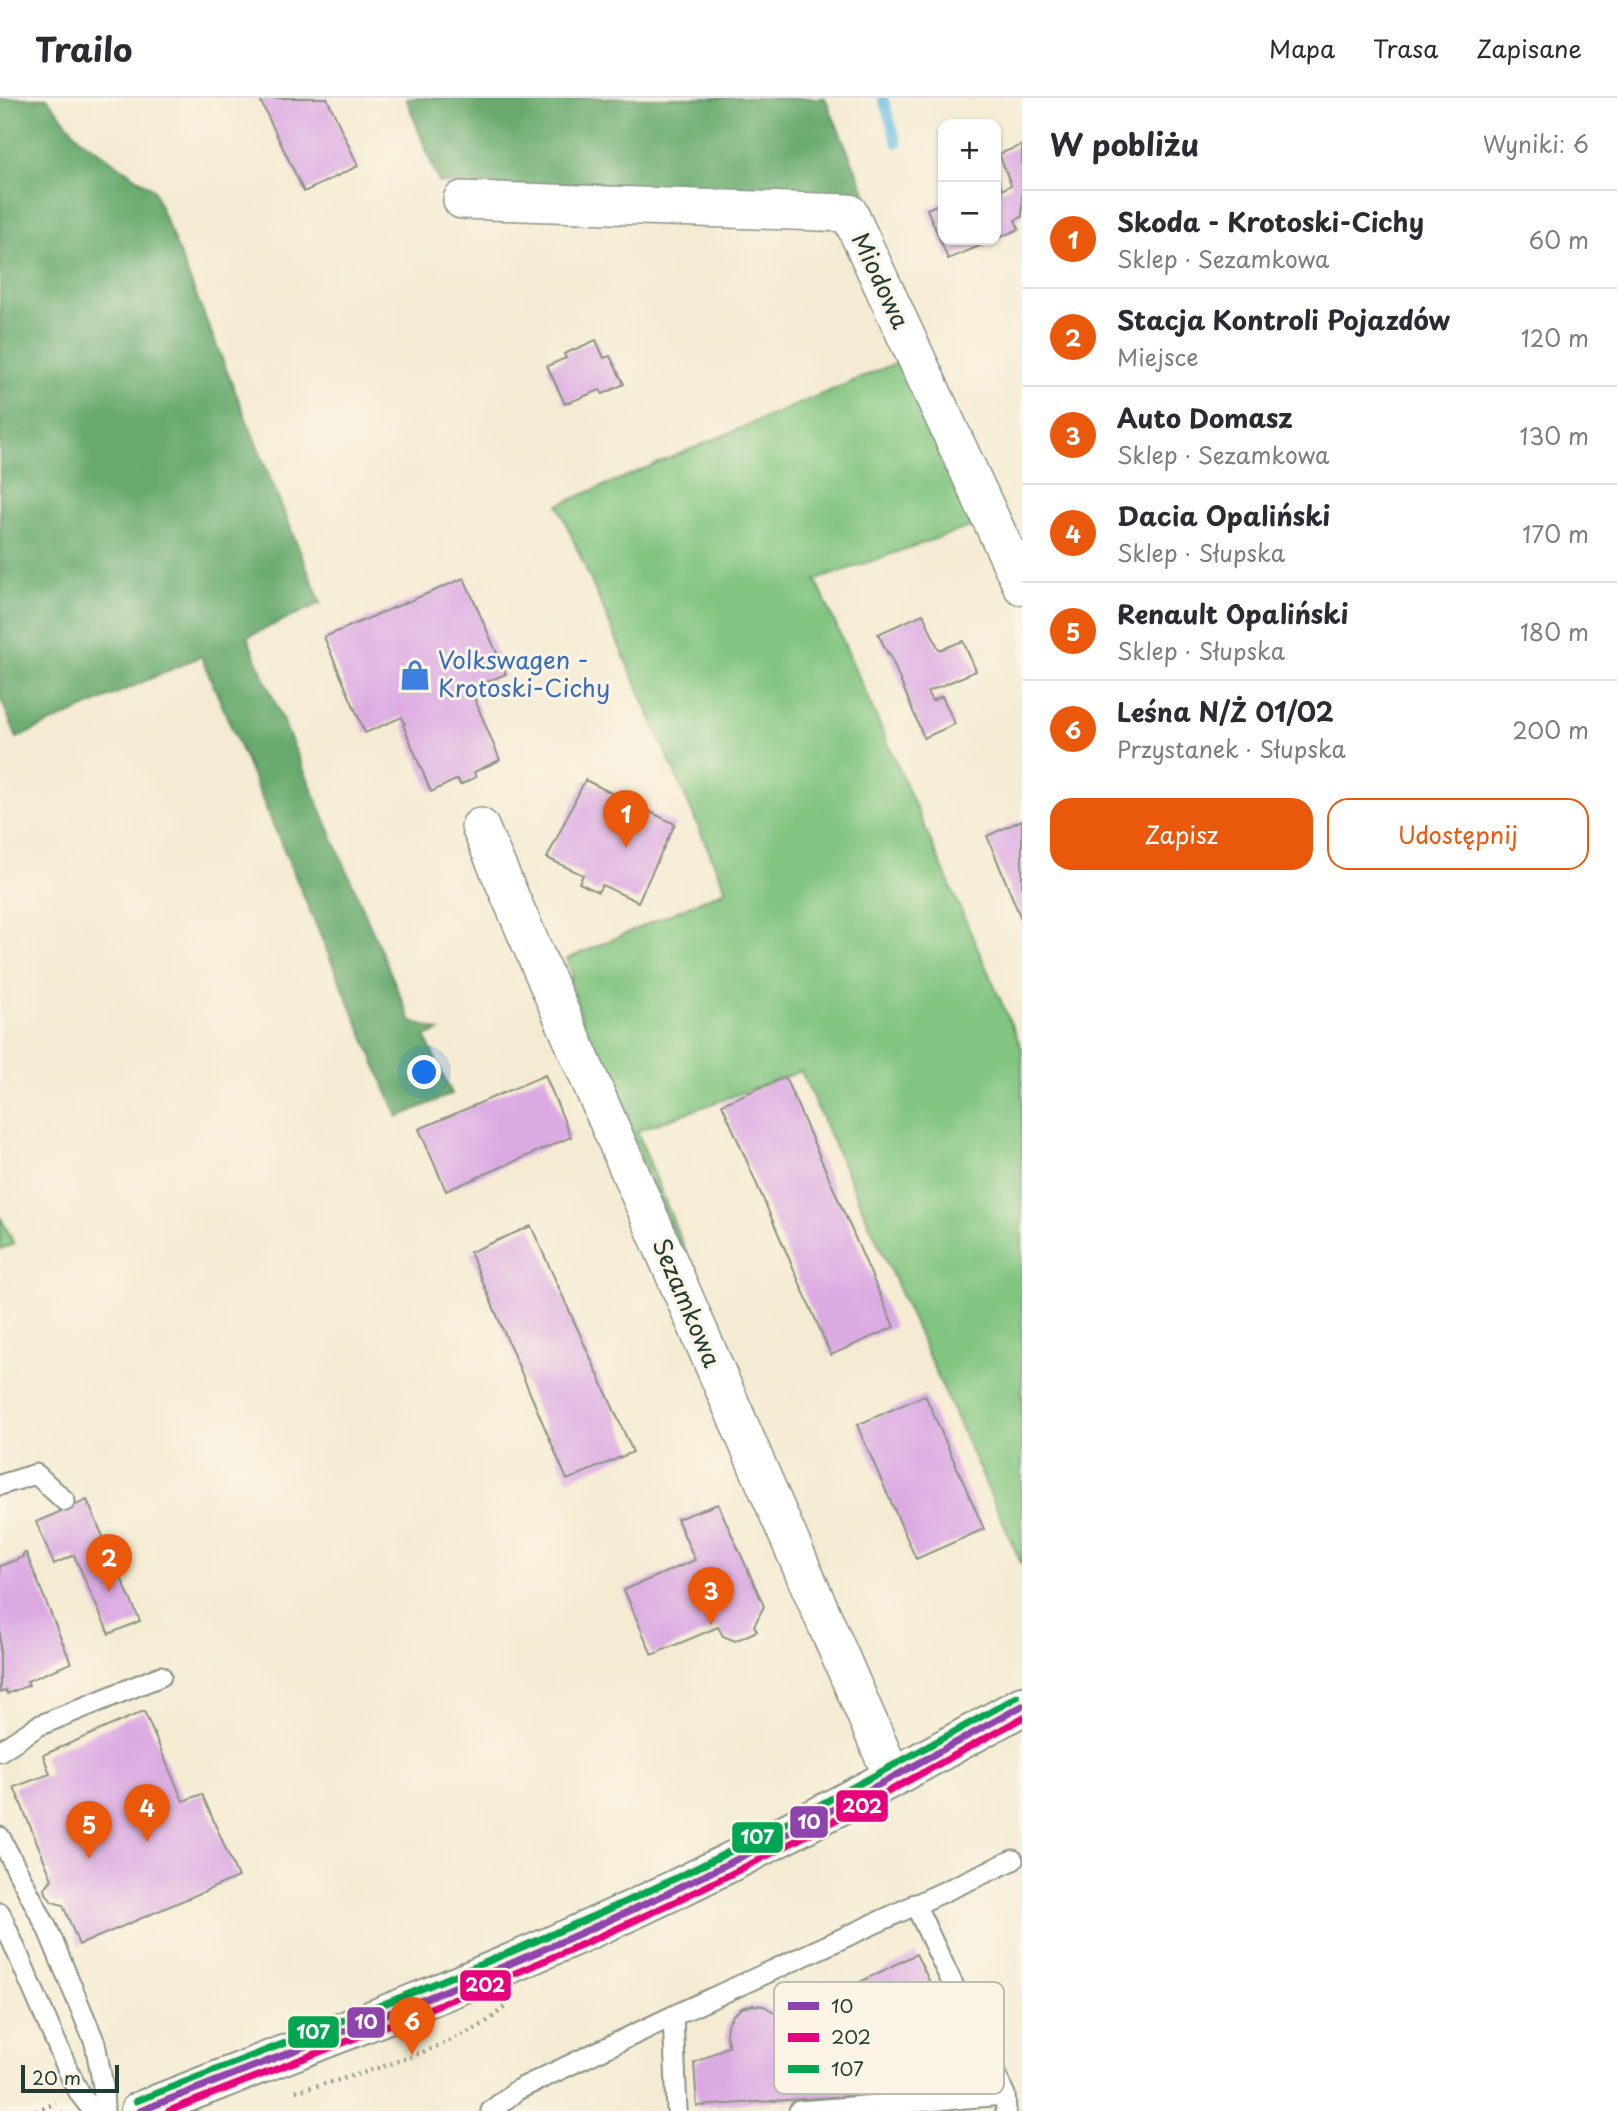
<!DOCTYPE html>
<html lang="pl">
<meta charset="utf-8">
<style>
body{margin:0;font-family:"Playpen Sans",sans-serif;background:#f2f2f3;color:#2b2b33}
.controls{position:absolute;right:21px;top:21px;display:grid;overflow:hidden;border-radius:14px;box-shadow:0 2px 5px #0004}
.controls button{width:63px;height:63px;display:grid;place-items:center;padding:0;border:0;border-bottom:2px solid #e1e1e2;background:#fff;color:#2b2b33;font:35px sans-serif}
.scale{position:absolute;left:21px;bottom:18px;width:98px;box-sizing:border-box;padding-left:7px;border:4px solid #1f3d34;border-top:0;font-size:19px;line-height:24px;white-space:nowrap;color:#1f3d34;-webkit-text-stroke:5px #fcf5e5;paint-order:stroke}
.you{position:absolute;left:425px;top:975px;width:24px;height:24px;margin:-18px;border:5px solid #fff;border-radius:50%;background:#1a73e8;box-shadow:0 0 0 10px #1a73e833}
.badge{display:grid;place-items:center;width:46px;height:46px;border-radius:50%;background:#ea580c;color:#fff;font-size:23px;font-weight:700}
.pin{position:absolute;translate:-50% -58px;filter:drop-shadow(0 2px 4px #0008)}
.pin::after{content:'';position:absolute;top:37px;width:24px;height:21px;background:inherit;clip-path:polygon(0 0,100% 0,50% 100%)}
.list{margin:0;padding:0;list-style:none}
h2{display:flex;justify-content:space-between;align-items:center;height:91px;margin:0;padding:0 28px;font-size:30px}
h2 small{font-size:23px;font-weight:400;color:#7c7c81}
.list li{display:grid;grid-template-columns:46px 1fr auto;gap:21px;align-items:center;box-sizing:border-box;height:98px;padding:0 28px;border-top:2px solid #e1e1e2}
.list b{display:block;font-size:26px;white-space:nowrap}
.list p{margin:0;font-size:23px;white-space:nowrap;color:#7c7c81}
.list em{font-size:23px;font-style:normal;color:#7c7c81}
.actions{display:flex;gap:14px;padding:21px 28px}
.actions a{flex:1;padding:16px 0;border:2px solid #ea580c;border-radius:21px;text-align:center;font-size:24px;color:#ea580c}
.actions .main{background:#ea580c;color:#fff}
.map{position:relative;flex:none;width:1022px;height:2013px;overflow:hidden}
header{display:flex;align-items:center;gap:42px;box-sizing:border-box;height:98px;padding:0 35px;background:#fff;border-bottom:2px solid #e1e1e2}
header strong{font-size:33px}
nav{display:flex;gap:38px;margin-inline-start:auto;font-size:24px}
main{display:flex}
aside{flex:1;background:#fff}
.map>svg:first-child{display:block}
.green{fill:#81c580;stroke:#50815a;stroke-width:2}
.forest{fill:#68aa6e;stroke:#447451;stroke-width:2}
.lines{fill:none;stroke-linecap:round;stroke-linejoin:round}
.stream{stroke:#67bee4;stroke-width:10}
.building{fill:#dbaae3}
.service-casing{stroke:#8a9484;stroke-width:23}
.minor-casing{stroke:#8a9484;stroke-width:40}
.secondary-casing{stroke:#8a9484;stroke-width:42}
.path{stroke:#8a9484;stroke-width:4.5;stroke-dasharray:2 5;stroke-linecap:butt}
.service{stroke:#fff;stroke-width:19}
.minor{stroke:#fff;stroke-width:37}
.secondary{stroke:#fff;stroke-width:38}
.bus-1-casing{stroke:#fcf5e5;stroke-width:12}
.bus-2-casing{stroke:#fcf5e5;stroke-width:12}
.bus-3-casing{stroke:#fcf5e5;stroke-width:12}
.bus-1{stroke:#8e44ad;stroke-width:7}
.bus-2{stroke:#e5007d;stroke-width:7}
.bus-3{stroke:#00a651;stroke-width:7}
.labels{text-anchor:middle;stroke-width:6;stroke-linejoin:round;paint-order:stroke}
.street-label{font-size:24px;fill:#1f3d34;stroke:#fcf5e5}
.shop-label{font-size:24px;fill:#366cbe;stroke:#fcf5e5;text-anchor:start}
.key{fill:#fcf5e5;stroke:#babeb0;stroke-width:2}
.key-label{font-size:19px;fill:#1f3d34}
.line-badge{stroke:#fcf5e5;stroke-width:2.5}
.badge-label{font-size:19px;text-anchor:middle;font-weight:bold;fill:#fff}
</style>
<header>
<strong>Trailo</strong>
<nav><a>Mapa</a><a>Trasa</a><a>Zapisane</a></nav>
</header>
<main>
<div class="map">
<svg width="1022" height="2013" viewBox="0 0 1022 2013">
<rect width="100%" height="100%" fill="#fcf5e5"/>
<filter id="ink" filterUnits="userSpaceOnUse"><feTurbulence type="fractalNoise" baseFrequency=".0143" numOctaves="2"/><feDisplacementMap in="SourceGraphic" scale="14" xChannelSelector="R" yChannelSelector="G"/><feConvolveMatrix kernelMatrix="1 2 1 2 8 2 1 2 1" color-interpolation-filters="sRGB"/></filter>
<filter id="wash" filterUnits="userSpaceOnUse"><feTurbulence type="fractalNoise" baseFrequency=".00686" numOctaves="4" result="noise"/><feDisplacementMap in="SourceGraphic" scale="28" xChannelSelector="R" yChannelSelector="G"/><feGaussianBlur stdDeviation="1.57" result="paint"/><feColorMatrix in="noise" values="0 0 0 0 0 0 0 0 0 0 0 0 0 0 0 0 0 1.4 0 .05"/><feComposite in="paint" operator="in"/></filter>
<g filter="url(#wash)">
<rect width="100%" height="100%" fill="#f5ebd3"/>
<path class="green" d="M910,259L984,424L816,482L1022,951V1467L801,973L637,1033L750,1314L586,933L569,881L573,879L567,861L726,792L558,407Z
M0,1118L14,1146L0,1151Z"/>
<path class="forest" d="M0,0H47L79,40L153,91L321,505L247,539L411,923L439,933L425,939L452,996L398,1019L201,558L17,640L0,599Z
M406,0H825L868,100L439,85Z"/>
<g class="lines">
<path class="stream" d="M883,0L897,45"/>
</g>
<g id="blocks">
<path class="building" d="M259,0H327L358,68L304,94Z
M1022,47V119L1015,122L1019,131L996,141V83L999,82L1002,92L1011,87L999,56Z
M943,104V142H994L948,161L927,111Z
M596,242L604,260L610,258L624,286L603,296L600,292L565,306L547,268L566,260L564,256Z
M464,480L506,576L467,592L470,599L473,597L500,662L474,674L476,679L460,687L458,681L431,694L403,627L405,626L402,619L365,635L324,539Z
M923,516L939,552L963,543L976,573L927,594L932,603L942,598L955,626L924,640L889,555L888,556L878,536Z
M585,682L675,726L638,804L602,787L598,794L579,785L583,777L547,760Z
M1022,722V823L987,738Z
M545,977L571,1039L446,1093L419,1031Z
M785,979L894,1229L831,1257L722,1006Z
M531,1128L633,1354L567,1382L470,1154Z
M925,1297L984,1431L916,1461L857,1327Z
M87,1402L140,1523L109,1536L74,1457L54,1466L36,1424Z
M718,1406L764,1508L754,1528L757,1533L735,1543L723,1538L718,1529L652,1557L624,1492L695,1462L677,1421Z
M26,1455L71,1565L27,1583L29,1587L7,1596L6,1592L0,1595V1468L23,1459V1456Z
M144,1613L183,1703L202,1696L238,1779L79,1847L63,1807L52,1804L46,1795L45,1790L52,1781L14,1689L50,1676L43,1657Z
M916,1856L972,1969L925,1993L697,2008L694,1965L729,1948L726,1938L727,1927L733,1917L742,1910L753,1907L764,1908L774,1914L781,1922L824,1902L822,1897L846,1886L848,1890Z"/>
</g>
</g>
<g filter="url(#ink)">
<use href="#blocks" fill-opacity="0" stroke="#8a9484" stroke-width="2"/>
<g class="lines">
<defs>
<path id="service" d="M0,1387L36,1376L65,1403
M0,1653L38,1628L161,1578
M0,1739L48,1832L95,1945L103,1988L104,2013
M915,1806L1005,1997
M0,1815L71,1979L80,1996L93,2013
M673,1918L1013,1762
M491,2013L517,1992L673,1918L677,2013
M799,2013L1005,1997L1006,2013"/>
<path id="minor" d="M462,102L849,115L1022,488
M480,729L893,1680"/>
<path id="secondary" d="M140,2013C305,1948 472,1886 634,1811C766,1749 895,1679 1022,1608"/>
</defs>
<use href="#service" class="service-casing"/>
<use href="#minor" class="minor-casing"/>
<use href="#secondary" class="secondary-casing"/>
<path class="path" d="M296,1993C358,1978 419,1959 476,1930C487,1925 497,1915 507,1907
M36,2013L56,2005"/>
<use href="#service" class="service"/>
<use href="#minor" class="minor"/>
<use href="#secondary" class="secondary"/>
<defs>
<path id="bus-1" d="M140,2013C305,1948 472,1886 634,1811C766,1750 894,1679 1022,1608"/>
<path id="bus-2" d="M169,2013C326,1951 485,1892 638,1821C769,1760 896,1690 1022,1620"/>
<path id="bus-3" d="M136,2003C301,1939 466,1876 627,1803C760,1742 889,1670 1017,1599"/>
</defs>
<use href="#bus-1" class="bus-1-casing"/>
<use href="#bus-2" class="bus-2-casing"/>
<use href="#bus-3" class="bus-3-casing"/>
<use href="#bus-1" class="bus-1"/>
<use href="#bus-2" class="bus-2"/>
<use href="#bus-3" class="bus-3"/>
</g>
</g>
<defs>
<symbol id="shop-bare" viewBox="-9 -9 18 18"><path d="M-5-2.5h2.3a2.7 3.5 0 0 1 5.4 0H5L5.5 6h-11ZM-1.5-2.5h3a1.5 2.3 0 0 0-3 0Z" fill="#3f7fe0" stroke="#fcf5e5" stroke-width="2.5" paint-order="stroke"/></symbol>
</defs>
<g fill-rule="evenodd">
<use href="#shop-bare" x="393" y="555" width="44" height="44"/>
</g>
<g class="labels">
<g class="street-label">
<text transform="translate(880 183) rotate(65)" y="8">Miodowa</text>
<text transform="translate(686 1205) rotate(67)" y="8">Sezamkowa</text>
</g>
<g class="shop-label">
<text x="438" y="571">Volkswagen -<tspan x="438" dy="28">Krotoski-Cichy</tspan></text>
</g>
</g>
<rect x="774" y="1884" width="230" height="112" rx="10" class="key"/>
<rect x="788" y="1904" width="31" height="8" fill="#8e44ad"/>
<rect x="788" y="1935" width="31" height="9" fill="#e5007d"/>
<rect x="788" y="1967" width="31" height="8" fill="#00a651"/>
<g class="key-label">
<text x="831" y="1915">10</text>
<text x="831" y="1946">202</text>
<text x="831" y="1978">107</text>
</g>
<g class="line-badge">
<rect x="835" y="1691" width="54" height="34" rx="7" fill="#e5007d"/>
<rect x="789" y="1707" width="40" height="34" rx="7" fill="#8e44ad"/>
<rect x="731" y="1723" width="53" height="33" rx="7" fill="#00a651"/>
<rect x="459" y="1871" width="53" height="33" rx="7" fill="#e5007d"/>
<rect x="346" y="1908" width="40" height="33" rx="7" fill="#8e44ad"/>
<rect x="287" y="1917" width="53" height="34" rx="7" fill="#00a651"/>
</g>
<g class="badge-label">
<text x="862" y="1715">202</text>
<text x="809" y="1731">10</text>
<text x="757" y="1746">107</text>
<text x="485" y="1894">202</text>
<text x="366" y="1931">10</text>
<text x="313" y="1941">107</text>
</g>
</svg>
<div class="controls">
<button>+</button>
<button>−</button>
</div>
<div class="scale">20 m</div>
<div class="you"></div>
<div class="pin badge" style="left:626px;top:750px">1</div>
<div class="pin badge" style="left:109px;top:1494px">2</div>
<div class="pin badge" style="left:711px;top:1527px">3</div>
<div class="pin badge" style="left:147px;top:1744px">4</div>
<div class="pin badge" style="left:89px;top:1761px">5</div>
<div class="pin badge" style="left:412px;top:1957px">6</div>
</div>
<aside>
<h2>W pobliżu<small>Wyniki: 6</small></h2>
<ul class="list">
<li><span class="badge">1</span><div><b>Skoda - Krotoski-Cichy</b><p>Sklep · Sezamkowa</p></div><em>60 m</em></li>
<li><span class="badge">2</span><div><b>Stacja Kontroli Pojazdów</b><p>Miejsce</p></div><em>120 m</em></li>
<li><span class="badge">3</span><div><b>Auto Domasz</b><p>Sklep · Sezamkowa</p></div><em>130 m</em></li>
<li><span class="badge">4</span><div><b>Dacia Opaliński</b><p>Sklep · Słupska</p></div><em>170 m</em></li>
<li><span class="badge">5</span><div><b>Renault Opaliński</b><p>Sklep · Słupska</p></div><em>180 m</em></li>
<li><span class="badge">6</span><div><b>Leśna N/Ż 01/02</b><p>Przystanek · Słupska</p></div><em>200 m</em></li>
</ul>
<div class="actions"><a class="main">Zapisz</a><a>Udostępnij</a></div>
</aside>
</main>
